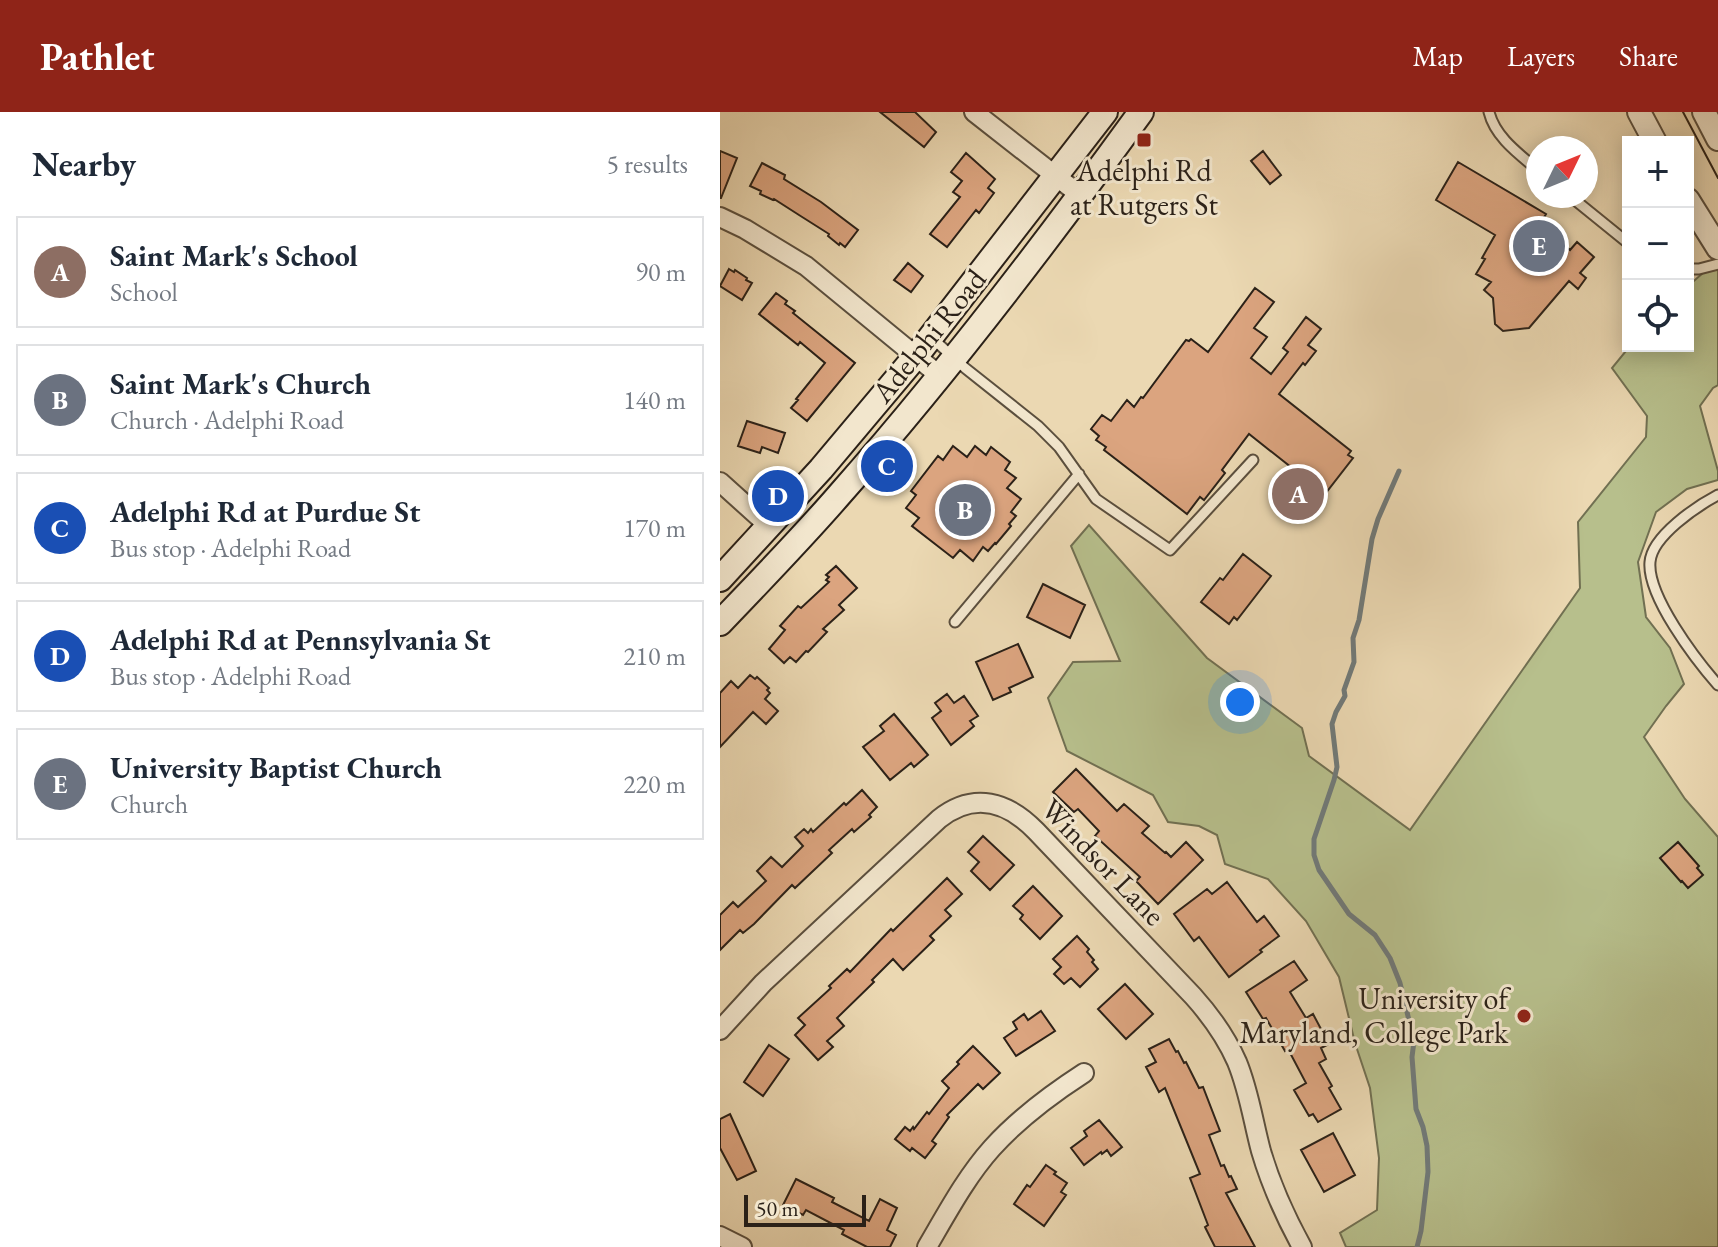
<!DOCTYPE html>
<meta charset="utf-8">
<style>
body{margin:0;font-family:"EB Garamond",serif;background:#f6f6f7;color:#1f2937}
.controls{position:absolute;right:24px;top:24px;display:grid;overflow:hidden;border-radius:0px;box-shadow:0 4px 20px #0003}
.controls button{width:72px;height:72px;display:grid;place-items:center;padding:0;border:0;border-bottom:2px solid #e0e1e3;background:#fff;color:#1f2937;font:40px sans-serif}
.compass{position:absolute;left:806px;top:24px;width:72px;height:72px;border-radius:50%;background:#fff;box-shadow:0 4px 20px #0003;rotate:47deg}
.scale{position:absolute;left:24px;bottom:20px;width:122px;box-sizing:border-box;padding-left:8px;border:4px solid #2b2118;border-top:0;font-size:22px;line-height:28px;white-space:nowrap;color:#2b2118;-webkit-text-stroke:6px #f2e6cd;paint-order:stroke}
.you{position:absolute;left:520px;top:590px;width:28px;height:28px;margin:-20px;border:6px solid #fff;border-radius:50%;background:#1a73e8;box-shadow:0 0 0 12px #1a73e833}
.badge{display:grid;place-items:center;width:52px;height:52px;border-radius:50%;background:#8f2418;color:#fff;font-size:26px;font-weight:700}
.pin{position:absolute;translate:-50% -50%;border:4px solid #fff;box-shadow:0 2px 8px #0006}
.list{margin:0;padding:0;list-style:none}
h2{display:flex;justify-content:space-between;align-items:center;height:104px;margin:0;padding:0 32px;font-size:34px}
h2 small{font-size:26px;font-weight:400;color:#747a83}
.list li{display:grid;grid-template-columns:52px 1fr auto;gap:24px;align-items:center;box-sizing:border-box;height:112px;margin:0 16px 16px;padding:0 16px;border:2px solid #e0e1e3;border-radius:0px}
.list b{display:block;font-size:30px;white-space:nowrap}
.list p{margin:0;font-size:26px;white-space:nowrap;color:#747a83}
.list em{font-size:26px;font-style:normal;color:#747a83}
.icon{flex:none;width:44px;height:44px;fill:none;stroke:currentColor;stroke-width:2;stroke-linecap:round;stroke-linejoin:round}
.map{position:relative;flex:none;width:998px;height:1135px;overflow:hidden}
header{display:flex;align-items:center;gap:48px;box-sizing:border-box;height:112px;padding:0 40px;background:#8f2418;color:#fff}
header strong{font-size:38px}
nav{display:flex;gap:44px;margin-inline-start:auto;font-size:28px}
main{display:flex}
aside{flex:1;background:#fff}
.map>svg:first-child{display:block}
.green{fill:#b7bf8c;stroke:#717052;stroke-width:2}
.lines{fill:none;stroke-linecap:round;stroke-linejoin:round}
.stream{stroke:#717a79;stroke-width:5}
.building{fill:#dba47f;stroke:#2b2118;stroke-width:2}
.service-casing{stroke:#5b4f3e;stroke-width:13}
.minor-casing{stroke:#5b4f3e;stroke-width:22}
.tertiary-casing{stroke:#5b4f3e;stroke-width:26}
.secondary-casing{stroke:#2b2118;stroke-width:28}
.service{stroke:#f2e6cd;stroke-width:9}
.minor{stroke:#f2e6cd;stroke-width:18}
.tertiary{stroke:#f2e6cd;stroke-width:22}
.secondary{stroke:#f2e6cd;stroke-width:24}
.tram{stroke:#2b2118;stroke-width:2}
.poi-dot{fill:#8f2418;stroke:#f2e6cd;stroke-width:3}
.labels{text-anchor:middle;stroke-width:6;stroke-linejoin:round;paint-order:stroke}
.poi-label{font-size:30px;fill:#2b2118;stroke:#f2e6cd}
.street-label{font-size:30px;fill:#2b2118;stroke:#f2e6cd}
</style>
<header>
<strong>Pathlet</strong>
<nav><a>Map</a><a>Layers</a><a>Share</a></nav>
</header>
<main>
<aside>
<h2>Nearby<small>5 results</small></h2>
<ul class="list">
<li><span class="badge" style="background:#8d6e63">A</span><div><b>Saint Mark's School</b><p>School</p></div><em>90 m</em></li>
<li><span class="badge" style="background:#6b7280">B</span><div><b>Saint Mark's Church</b><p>Church · Adelphi Road</p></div><em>140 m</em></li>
<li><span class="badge" style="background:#1a4fb4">C</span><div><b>Adelphi Rd at Purdue St</b><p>Bus stop · Adelphi Road</p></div><em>170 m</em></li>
<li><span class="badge" style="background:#1a4fb4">D</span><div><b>Adelphi Rd at Pennsylvania St</b><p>Bus stop · Adelphi Road</p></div><em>210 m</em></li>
<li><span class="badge" style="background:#6b7280">E</span><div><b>University Baptist Church</b><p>Church</p></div><em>220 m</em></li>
</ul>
</aside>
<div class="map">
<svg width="998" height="1135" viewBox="0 0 998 1135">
<rect width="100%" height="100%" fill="#ebd8b2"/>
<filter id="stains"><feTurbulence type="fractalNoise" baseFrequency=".0025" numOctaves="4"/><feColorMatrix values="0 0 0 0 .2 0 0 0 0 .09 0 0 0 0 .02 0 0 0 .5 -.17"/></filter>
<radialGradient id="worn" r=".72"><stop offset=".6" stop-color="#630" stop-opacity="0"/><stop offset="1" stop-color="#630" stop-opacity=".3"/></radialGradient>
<path class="green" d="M998,148V273L993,276L980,294L998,359V368L967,377L936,400L918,450L926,505L950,536L964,572L946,594L924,625L965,687L998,725V1135H626L620,1121L657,1098L659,1046L650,976L635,931L619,865L586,809L548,767L505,752L497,723L479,714L448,710L433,683L347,639L328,586L353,550L400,549L351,434L369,413L487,546L582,616L589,644L690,718L860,476L858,410L926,325L927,304L892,256L910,234H968V174Z"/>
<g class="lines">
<path class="stream" d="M679,359L658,407L652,427L639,508L633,526L634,550L624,578L625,584L616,600L612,612L617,655L614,668L594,727V743L599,758L629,802L655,823L670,846L680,871L694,929L692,945L696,997L703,1015L707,1034L708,1060L701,1119L697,1135"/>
</g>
<path class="building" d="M160,0H195L216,20L204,35Z
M0,39L17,46L1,86H0Z
M543,39L561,63L550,72L531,49Z
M246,41L275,67L268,76L274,81L259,101L256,98L227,135L210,122L240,85L233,80L242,69L231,60Z
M738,50L826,102L820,112L850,138L857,130L874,145L860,161L866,166L858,177L849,169L809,216L783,219L775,212L773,186L764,178L771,170L756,162L765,147L762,146L775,123L716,88Z
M42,51L65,63L64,67L101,90L138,118L125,135L120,131L119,133L108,124L109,122L79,103L54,87L53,88L40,82L41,79L30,74Z
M188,151L203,164L191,180L174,168Z
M9,157L14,160L15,158L27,166L26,168L32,171L22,188L0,174Z
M535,176L554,190L534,216L547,225L531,246L551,262L568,240L563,236L586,205L601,217L588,233L596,239L585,253L583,251L559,282L631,339L628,343L633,346L605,382L529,322L502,358L505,361L484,388L480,385L467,402L384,338L386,335L376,328L379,324L371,317L382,303L391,309L407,288L414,295L421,285L423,286L466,228L469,229L471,227L488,240Z
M56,181L67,189L65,192L75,199L73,201L135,251L87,309L71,296L78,288L76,287L105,251L80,230L78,233L39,202Z
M27,309L65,321L58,341L42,335L40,341L18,334Z
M233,334L247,345L255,334L266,343L271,335L290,350L285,358L296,366L287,376L301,387L291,400L296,404L289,412L291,414L276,432L275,431L268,439L263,435L253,449L240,438L233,446L192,414L199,406L186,396L196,383L191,379L218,344L223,348Z
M523,442L551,464L517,508L514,505L509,512L481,490L500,466L503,468Z
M116,454L137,476L119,493L124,498L103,517L107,520L88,540L86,539L76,550L70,545L64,551L49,537L65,518L60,514L78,494L81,496L109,470L106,468L109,465L106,463Z
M323,472L365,493L350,526L307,505Z
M298,532L313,565L289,576L291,580L273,588L256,550Z
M30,563L35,567L37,565L49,576L47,578L50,581L45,587L58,599L46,612L33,600L0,635V581L11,569L18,576Z
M227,582L234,591L244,584L258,604L250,609L254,614L231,633L212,606L221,599L215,591Z
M174,602L208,643L194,655L191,651L170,668L143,635L164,619L160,614Z
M356,657L397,699L404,692L429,714L422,721L445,741L446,740L451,745L466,730L483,748L438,792L416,769L420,765L375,724L379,719L358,697L354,700L333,680Z
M142,678L157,695L149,703L151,705L134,720L132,717L109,738L112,741L75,776L72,773L34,812L23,821L20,818L0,838V803L13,790L18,795L46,769L37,759L51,745L62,755L83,734L75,725L84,717L88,721L91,717L93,720L124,691L126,693Z
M263,724L294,753L270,778L251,759L259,750L248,740Z
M958,730L979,754L977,756L983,763L968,776L962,769L961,770L940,746Z
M227,766L242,782L225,798L231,804L210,824L214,828L183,858L173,847L152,868L154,870L117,906L124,914L107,929L113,935L98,948L75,923L85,913L78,906L111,876L109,874L127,857L130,860L171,817L173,819Z
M507,770L537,810L544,804L559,824L540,838L542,840L509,865L479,825L474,829L454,802L487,777L492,782Z
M313,774L342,804L320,827L300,807L303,803L293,794Z
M357,824L369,837L367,840L374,848L372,850L378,857L360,875L351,866L344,872L334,862L341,855L333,847Z
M574,849L587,868L570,880L586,906L593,902L609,932L601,936L606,947L599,951L612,974L609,976L621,997L598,1010L593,1002L589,1004L574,978L586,971L568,937L565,939L546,906L543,907L526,880Z
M405,872L433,902L406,927L378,897Z
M321,899L335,919L296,944L284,926L297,917L293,910L304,902L308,908Z
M449,927L456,940L458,939L464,951L466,950L479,976L483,975L500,1019L489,1023L501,1054L504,1053L509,1065L511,1064L517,1077L506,1081L535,1135H495L485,1115L488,1113L470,1066L480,1062L445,976L439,980L426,955L436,950L429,937Z
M49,933L69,947L43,984L24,970Z
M253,934L280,961L263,977L258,972L227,1003L229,1005L212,1029L216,1032L205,1046L192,1036L190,1039L175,1027L185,1015L190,1019L193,1015L194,1017L207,1000L209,1002L229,976L222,969L239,952L237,950Z
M10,1002L36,1059L17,1068L0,1036V1007Z
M379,1008L402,1035L391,1044L387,1038L382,1042L381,1040L364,1053L351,1036L367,1024L364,1019Z
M613,1021L635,1063L604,1080L581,1038Z
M326,1053L336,1060L334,1062L347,1071L341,1080L346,1083L324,1114L294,1092L307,1073L310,1075Z
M76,1067L114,1086L112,1090L149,1109L160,1087L177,1096L167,1118L176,1123L170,1135H147L122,1122L124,1118L86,1098L83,1103L63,1093Z"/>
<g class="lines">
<defs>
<path id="service" d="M769,0C775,25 799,42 818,58
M850,84L908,131
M968,157H979L998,152
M212,226L245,256L318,314L339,335L376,387L450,438L533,348
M998,383C977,394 932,424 930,450C927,484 976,548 998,573
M235,510L359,362"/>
<path id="minor" d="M254,0L360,83
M0,105L25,117L86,154L220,264
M0,370L49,414
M0,918L43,871L219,707C254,679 288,690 316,719L473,884C491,904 506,925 517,950C529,979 533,1009 541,1039C551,1073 565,1104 582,1135
M0,1124L22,1135
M207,1135C227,1101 246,1065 272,1036C299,1006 330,983 364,961"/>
<path id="tertiary" d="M919,0L935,30
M984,0L998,27
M968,88L998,136"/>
<path id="secondary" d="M0,467L101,357L196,244L385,0
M0,511C40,469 82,426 120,382C227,261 326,131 421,0"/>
</defs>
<use href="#service" class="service-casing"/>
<use href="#minor" class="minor-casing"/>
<use href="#tertiary" class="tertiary-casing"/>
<use href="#secondary" class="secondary-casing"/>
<use href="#service" class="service"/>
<use href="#minor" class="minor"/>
<use href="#tertiary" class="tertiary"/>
<use href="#secondary" class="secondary"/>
<path class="tram" d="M963,0L998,66"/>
</g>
<g class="poi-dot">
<rect x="416" y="20" width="16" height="16" rx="4"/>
<circle cx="804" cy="904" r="8"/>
</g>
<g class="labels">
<g class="poi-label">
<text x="424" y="69">Adelphi Rd<tspan x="424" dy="34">at Rutgers St</tspan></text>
<text x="788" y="897" text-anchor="end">University of<tspan x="788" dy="34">Maryland, College Park</tspan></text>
</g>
<g class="street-label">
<text transform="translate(209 224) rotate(-51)" y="10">Adelphi Road</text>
<text transform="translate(383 750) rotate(46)" y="10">Windsor Lane</text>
</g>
</g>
<rect width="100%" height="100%" filter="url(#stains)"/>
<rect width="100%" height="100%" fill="url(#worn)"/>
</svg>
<div class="controls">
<button>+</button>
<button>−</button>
<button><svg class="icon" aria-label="locate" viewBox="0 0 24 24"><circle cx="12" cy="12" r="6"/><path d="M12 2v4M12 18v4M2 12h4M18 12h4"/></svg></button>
</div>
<svg class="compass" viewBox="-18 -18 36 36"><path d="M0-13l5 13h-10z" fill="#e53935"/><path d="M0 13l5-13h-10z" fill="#747a83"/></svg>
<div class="scale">50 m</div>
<div class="you"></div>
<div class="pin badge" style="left:578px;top:382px;background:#8d6e63">A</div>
<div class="pin badge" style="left:245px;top:398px;background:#6b7280">B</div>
<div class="pin badge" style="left:167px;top:354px;background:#1a4fb4">C</div>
<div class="pin badge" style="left:58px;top:384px;background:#1a4fb4">D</div>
<div class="pin badge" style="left:819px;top:134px;background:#6b7280">E</div>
</div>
</main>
